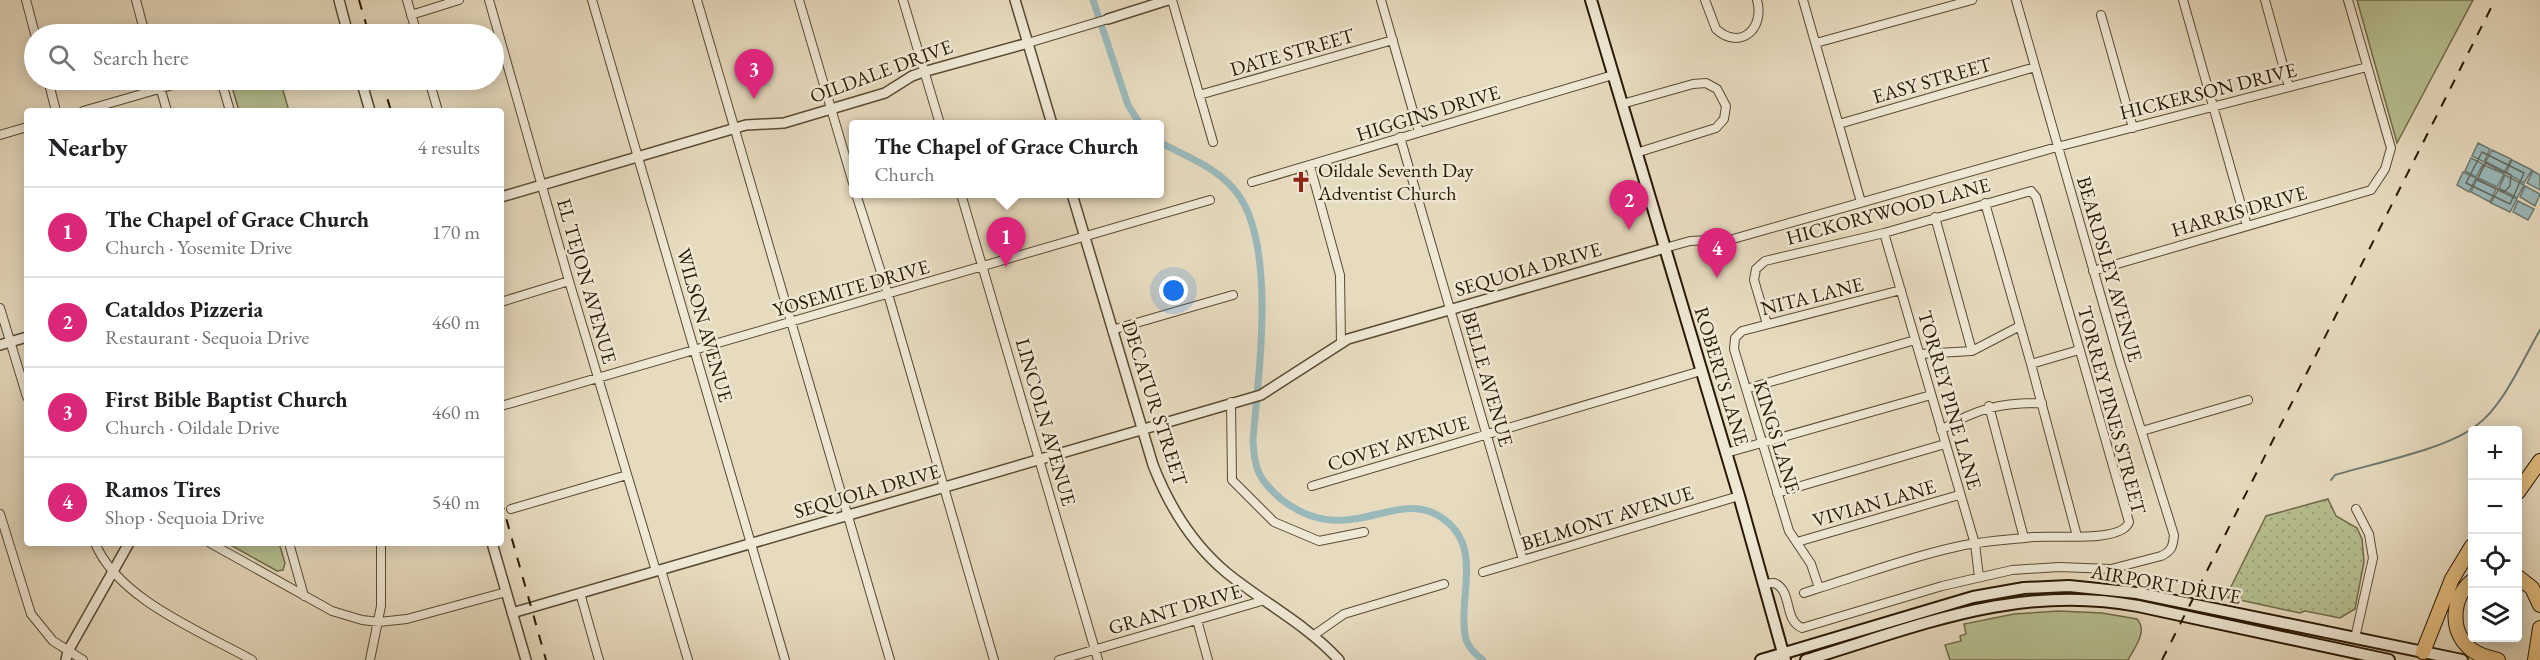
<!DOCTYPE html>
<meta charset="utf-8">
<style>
body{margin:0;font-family:"EB Garamond",serif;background:#f2f2f2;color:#202124}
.controls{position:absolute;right:18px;bottom:18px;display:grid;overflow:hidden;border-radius:6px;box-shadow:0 3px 15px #0003}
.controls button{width:54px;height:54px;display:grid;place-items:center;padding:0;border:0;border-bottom:2px solid #e0e0e0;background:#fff;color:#202124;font:30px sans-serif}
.you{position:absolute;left:1174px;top:291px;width:21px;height:21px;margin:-15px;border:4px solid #fff;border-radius:50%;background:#1a73e8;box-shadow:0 0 0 9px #1a73e833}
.badge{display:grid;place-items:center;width:39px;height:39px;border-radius:50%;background:#db2777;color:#fff;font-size:20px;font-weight:700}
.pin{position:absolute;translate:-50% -50px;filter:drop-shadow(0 2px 3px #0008)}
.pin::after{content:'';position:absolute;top:32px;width:21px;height:18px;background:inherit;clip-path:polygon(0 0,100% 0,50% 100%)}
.popup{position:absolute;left:849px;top:120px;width:315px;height:78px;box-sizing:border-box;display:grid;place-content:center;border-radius:6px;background:#fff;filter:drop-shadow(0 2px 4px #0005);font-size:20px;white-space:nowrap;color:#757577}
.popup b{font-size:22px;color:#202124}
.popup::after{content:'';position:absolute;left:50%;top:100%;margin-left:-12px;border:12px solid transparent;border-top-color:#fff}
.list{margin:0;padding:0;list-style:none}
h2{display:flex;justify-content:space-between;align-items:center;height:78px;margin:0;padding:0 24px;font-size:26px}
h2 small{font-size:20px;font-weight:400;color:#757577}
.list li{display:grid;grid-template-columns:39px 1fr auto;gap:18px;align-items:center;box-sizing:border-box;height:90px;padding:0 24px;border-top:2px solid #e0e0e0}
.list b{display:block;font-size:22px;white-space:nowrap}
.list p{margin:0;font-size:20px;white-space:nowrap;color:#757577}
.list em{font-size:20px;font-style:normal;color:#757577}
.icon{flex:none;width:33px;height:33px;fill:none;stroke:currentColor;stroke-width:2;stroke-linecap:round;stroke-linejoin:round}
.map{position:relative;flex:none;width:2540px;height:660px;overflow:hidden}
.search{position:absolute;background:#fff;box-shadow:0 3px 15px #0003;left:24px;top:24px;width:480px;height:66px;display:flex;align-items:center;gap:15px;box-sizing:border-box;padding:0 21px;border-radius:33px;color:#757577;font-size:22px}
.panel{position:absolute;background:#fff;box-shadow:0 3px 15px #0003;left:24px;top:108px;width:480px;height:438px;border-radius:6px}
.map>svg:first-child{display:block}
.grass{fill:url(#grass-dots);stroke:#706c4a;stroke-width:1.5}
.green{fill:#b7c091;stroke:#706c4a;stroke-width:1.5}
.water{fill:#9ab9bb;stroke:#6d7971;stroke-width:1.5}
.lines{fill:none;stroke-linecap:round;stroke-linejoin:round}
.shore{stroke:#62695f;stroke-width:1.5}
.stream{stroke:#6d7971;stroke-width:2}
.canal{stroke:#9ab9bb;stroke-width:7}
.minor-casing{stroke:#584a32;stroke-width:10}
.tertiary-casing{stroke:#584a32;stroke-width:12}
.secondary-casing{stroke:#291903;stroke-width:14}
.motorway-casing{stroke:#291903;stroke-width:16}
.minor{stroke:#efe8d5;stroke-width:8}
.tertiary{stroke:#efe8d5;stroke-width:9}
.secondary{stroke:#efe8d5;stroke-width:10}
.motorway{stroke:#e4be80;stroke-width:14}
.rail{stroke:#291903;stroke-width:2;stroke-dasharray:10 10;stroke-linecap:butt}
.labels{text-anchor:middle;stroke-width:5;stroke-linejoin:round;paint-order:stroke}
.street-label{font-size:20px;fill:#291903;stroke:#efe8d5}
.poi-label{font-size:20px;fill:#291903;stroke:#efe8d5;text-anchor:start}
</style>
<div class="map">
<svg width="2540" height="660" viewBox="0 0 2540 660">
<defs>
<pattern id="grass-dots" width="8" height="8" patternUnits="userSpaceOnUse" patternTransform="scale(1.5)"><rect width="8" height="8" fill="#b7c091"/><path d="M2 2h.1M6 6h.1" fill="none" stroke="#9da47b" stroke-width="1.8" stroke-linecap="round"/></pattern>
</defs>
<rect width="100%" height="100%" fill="#e7dbbf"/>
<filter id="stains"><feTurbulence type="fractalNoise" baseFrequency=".00333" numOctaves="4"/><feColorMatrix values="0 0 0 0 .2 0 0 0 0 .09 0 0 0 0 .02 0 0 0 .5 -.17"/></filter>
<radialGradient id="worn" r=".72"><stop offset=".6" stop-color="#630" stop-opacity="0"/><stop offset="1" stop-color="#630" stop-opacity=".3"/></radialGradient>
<path class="grass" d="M2328,499L2336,516L2357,528L2362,539L2364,562L2355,609L2340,618L2305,611L2300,613L2226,597L2266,516Z"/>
<path class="green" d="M2357,0H2473L2397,143Z
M230,80H280L289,111H239Z
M227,543H279L285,563L283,570L277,571Z
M2058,611L2102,613L2137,619C2148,631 2135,647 2128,660H1950L1945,645L1961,641L1960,636L1966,634L1964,624L2014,614Z"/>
<path class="water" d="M2478,143L2490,149L2484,162L2472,156Z
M2492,150L2511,159L2504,173L2485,163Z
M2471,158L2483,164L2476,177L2465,171Z
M2512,160L2532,170L2524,183L2506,173Z
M2484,165L2504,174L2497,187L2478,178Z
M2533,171L2540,175V190L2527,183Z
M2463,172L2476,178L2469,192L2457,185Z
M2505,175L2524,185L2517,198L2499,188Z
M2477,179L2496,189L2490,202L2471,192Z
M2525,186L2540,194L2535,206L2520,197Z
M2498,190L2517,199L2510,212L2491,203Z
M2518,201L2534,209L2528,220L2513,212Z"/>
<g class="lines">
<path class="shore" d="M2482,152L2524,173L2510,204L2466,183Z
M2486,162L2511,175L2510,186L2504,192L2477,180Z"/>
<path class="stream" d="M2331,480L2335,475C2374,463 2448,449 2477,425C2504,405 2523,359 2540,330"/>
<path class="canal" d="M1093,0L1128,105L1140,124
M1159,142C1184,155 1213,166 1232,187C1279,236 1258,375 1253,440C1254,469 1259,480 1281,499C1346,551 1394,488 1439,516C1485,544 1458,594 1465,635C1466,645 1475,654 1483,660"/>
<defs>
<path id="minor" d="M26,0L35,34
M136,0L145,34
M407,0L417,34
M489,0L569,281L656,571
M592,0L785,660
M697,0L890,660
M799,0L853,183
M903,0L940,124
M1172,0L1213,142
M1381,0L1419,132
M1705,0L1716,29C1740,51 1765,29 1757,0
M1803,0L1861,202
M2183,0L2247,226
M2265,0L2289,87
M411,15L459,0
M2101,15L2133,128
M1028,43L1108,19
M1816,43L1972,0
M48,80L56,111
M158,80L167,111
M221,80L230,111
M429,80L438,111
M1199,95L1393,40
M1622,104L1693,84L1706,83L1717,89L1726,106L1724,119L1716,128L1636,153
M83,111L190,80
M1839,124L2035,67
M0,135L27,127
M1400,137L1523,560
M1310,166L1340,275L1341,343
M1252,182L1613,75
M856,194L888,294L994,660
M961,194L1098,660
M1985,203L2031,364L2077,536
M1935,217L1972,351
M1884,233L1975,544L1979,577
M1665,248L1690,241L1733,239L2057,147L2367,67
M2093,271L2371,190L2385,169L2391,148L2348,0
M501,302L569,281
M0,308L27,397
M1767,324L1754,280L1756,269L1765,261L1884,233L2031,191L2036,197L2129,522C2122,543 2054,535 2033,537C2009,540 1984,541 1960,546C1912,556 1865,574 1819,588L1811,564L1789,531L1734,349L1735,338L1742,331L1901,290
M1112,330L1233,295
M1920,354L1972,351L2020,326
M2031,364L2079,350
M1746,389L1915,340
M1231,402L1232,480L1274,522L1319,541L1364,532
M501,406L1210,200
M1989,406L2024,538
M1941,430C1977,408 2000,403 2042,403
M2142,431L2248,400
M1726,453L1931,395
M1312,486L1701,371
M1777,493L1945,444
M511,509L627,475
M0,514L31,614L53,641L83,660
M1797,542L1959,495
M95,543C118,599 200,631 252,660
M210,543L332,611L362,620L379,622L407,619L506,592
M289,543L304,596
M661,570L688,660
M1483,572L1739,496
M1763,584L1774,583C1793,590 1783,620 1802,628L1942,586L2012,570L2059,567L2111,569L2161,556C2172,551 2173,546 2174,535L2120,363L2016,0
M580,593L599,660
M1804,593L1819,588
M1197,620L1208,660
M1314,635L1344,614L1444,584
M2355,638L2373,558L2369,534L2356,509
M370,660L381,606V543
M1059,660L1265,600"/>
<path id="tertiary" d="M339,0L348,34
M1015,0L1052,124
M1108,19L1168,0
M361,80L370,111
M1072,194L1153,465C1169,506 1192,544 1227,573C1264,603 1306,624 1339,660
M501,197L746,125L784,123L885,93L912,76L923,72L1028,43
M0,345L27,337
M492,543L526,660
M512,613L1261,395L1348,339L1665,248
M66,660L68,651L129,543"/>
<path id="secondary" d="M1591,0L1739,496L1785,660
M1761,660L1973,597L2024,588L2069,586L2137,593L2462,660
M1806,660C1919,626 2018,583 2138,606L2389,660"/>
<path id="motorway" d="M2518,492L2540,461
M2518,577L2532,588L2540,605
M2472,581C2451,598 2449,633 2472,650C2480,656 2489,658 2498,660
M2423,652L2452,579L2472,546
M2535,660L2540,628"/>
</defs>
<use href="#minor" class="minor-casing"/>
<use href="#tertiary" class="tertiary-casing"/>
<use href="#secondary" class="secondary-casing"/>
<use href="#motorway" class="motorway-casing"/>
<use href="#minor" class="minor"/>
<use href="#tertiary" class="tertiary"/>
<use href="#secondary" class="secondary"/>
<use href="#motorway" class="motorway"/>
<path class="rail" d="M359,0L369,34
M382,80L391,111
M501,500L546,660
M2162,660L2495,0"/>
</g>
<defs>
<symbol id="church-bare" viewBox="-9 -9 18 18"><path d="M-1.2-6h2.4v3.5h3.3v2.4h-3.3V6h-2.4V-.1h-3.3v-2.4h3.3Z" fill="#8f2418" stroke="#efe8d5" stroke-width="2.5" paint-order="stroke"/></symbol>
</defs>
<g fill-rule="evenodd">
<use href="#church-bare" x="1286" y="167" width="30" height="30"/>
</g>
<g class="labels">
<g class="street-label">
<text transform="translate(1292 52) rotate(-16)" y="7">DATE STREET</text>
<text transform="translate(881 71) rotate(-20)" y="7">OILDALE DRIVE</text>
<text transform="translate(1932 80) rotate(-16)" y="7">EASY STREET</text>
<text transform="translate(2208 91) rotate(-14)" y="7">HICKERSON DRIVE</text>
<text transform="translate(1428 113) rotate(-17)" y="7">HIGGINS DRIVE</text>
<text transform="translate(1888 211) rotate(-15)" y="7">HICKORYWOOD LANE</text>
<text transform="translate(2239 211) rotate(-16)" y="7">HARRIS DRIVE</text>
<text transform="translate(1528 269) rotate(-16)" y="7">SEQUOIA DRIVE</text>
<text transform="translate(2110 269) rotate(74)" y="7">BEARDSLEY AVENUE</text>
<text transform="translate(587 281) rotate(74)" y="7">EL TEJON AVENUE</text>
<text transform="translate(851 288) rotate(-16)" y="7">YOSEMITE DRIVE</text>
<text transform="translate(1812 296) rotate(-14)" y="7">NITA LANE</text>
<text transform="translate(705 325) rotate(74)" y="7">WILSON AVENUE</text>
<text transform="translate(1722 376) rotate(73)" y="7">ROBERTS LANE</text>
<text transform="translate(1488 379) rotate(74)" y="7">BELLE AVENUE</text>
<text transform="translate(1950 400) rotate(74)" y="7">TORREY PINE LANE</text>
<text transform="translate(1155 403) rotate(72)" y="7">DECATUR STREET</text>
<text transform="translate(2112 410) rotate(75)" y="7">TORREY PINES STREET</text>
<text transform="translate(1046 422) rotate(74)" y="7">LINCOLN AVENUE</text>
<text transform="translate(1777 437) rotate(73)" y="7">KINGS LANE</text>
<text transform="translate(1398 443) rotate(-17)" y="7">COVEY AVENUE</text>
<text transform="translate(867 491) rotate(-16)" y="7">SEQUOIA DRIVE</text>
<text transform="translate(1874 503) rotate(-16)" y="7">VIVIAN LANE</text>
<text transform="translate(1607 518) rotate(-17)" y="7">BELMONT AVENUE</text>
<text transform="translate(2166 584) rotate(10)" y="7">AIRPORT DRIVE</text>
<text transform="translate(1175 609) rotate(-16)" y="7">GRANT DRIVE</text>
</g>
<g class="poi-label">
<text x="1318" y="177">Oildale Seventh Day<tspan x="1318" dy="23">Adventist Church</tspan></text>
</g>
</g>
<rect width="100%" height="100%" filter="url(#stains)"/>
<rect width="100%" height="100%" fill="url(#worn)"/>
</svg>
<div class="controls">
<button>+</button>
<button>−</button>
<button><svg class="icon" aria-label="locate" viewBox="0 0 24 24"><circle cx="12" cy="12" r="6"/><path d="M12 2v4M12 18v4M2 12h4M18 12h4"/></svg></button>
<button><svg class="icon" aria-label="layers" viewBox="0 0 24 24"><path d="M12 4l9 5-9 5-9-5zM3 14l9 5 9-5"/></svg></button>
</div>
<div class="you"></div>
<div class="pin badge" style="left:1006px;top:267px">1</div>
<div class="popup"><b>The Chapel of Grace Church</b>Church</div>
<div class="pin badge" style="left:1629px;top:230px">2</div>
<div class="pin badge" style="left:754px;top:99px">3</div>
<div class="pin badge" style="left:1717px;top:278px">4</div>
<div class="search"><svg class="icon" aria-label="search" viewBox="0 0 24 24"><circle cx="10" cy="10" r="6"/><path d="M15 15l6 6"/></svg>Search here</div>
<section class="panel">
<h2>Nearby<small>4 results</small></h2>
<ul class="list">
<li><span class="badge">1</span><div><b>The Chapel of Grace Church</b><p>Church · Yosemite Drive</p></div><em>170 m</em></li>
<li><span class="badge">2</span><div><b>Cataldos Pizzeria</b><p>Restaurant · Sequoia Drive</p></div><em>460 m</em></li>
<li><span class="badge">3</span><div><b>First Bible Baptist Church</b><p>Church · Oildale Drive</p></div><em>460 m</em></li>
<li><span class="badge">4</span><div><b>Ramos Tires</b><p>Shop · Sequoia Drive</p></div><em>540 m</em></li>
</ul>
</section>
</div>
